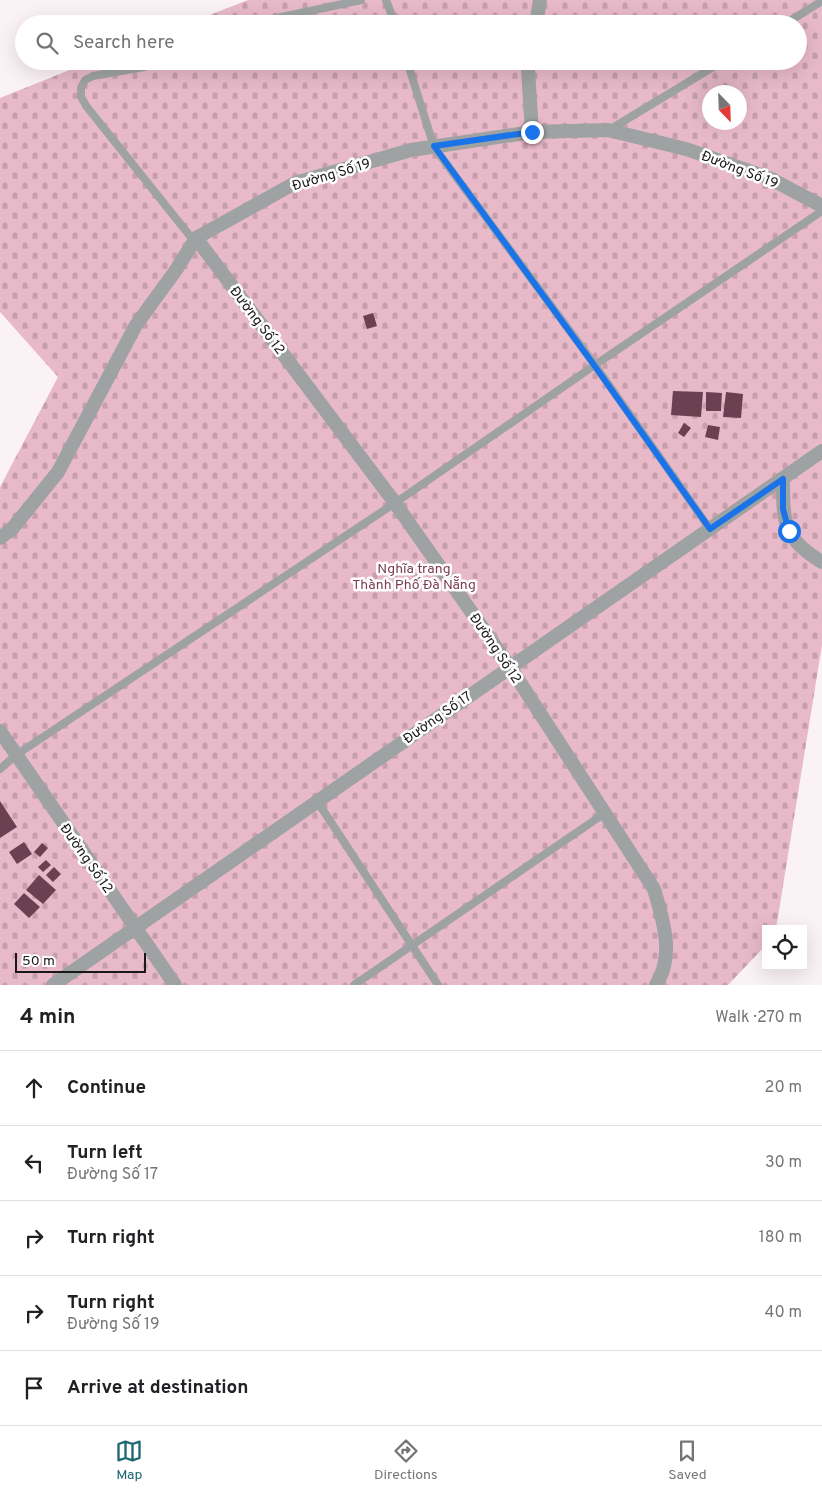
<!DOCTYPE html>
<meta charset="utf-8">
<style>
body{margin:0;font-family:Overpass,sans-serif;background:#f6f6f6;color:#202124}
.controls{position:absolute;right:15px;bottom:15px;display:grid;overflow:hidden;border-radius:0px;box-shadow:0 5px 20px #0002}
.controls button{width:45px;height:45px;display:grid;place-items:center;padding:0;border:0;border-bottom:1px solid #e0e0e0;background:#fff;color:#202124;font:25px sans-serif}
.compass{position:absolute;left:702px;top:85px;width:45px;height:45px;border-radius:50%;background:#fff;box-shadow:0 5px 20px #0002;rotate:157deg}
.scale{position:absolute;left:15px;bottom:12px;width:131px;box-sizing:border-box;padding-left:5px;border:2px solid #1a1819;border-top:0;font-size:14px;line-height:18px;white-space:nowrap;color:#1a1819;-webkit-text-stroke:4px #fff;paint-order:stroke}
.stop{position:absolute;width:15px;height:15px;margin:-11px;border:4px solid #1a73e8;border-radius:50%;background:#fff}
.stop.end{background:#1a73e8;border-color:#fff;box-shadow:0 1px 5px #0008}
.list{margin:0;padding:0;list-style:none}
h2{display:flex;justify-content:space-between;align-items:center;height:65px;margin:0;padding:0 20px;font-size:21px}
h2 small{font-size:16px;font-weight:400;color:#757577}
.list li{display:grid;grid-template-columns:32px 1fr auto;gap:15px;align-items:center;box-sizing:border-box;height:75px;padding:0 20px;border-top:1px solid #e0e0e0}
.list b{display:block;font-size:19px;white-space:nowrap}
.list p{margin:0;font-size:16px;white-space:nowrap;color:#757577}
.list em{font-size:16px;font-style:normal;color:#757577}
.icon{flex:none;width:28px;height:28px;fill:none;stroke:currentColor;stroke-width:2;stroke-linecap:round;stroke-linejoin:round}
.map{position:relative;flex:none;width:822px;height:985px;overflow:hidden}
.search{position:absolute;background:#fff;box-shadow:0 5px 20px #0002;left:15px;right:15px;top:15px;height:55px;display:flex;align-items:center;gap:12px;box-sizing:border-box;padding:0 18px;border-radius:28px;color:#757577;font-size:19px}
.sheet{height:440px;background:#fff}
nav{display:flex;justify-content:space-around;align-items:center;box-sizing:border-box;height:70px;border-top:1px solid #e0e0e0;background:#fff;font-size:14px;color:#757577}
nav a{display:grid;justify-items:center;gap:2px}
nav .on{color:#1c6871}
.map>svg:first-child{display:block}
.cemetery{fill:url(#cemetery-stones);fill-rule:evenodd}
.building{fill:#6b4151}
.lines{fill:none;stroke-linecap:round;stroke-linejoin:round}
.service{stroke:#9ea2a2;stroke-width:8}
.minor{stroke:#9ea2a2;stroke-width:14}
.route{stroke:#1a73e8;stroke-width:6}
.labels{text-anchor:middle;stroke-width:5;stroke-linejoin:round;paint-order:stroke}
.street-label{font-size:14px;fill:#1a1819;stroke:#fff}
.park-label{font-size:14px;fill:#7b3b55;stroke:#fff}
</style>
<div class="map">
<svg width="822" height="985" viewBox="0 0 822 985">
<defs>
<pattern id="cemetery-stones" width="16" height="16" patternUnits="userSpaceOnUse" patternTransform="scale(1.25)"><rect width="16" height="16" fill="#e8b9c9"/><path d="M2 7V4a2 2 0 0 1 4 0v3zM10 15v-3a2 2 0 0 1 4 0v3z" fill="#c69eac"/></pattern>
</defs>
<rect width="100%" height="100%" fill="#fbf2f5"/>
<path class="cemetery" d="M248,0H822V645L776,929H766V945L728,985H0V487L58,377L0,312V98L92,61H798V24H187ZM710,92H740V122H710Z"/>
<path class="building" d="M373,313L377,326L367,329L363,316Z
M673,391L703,392L701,417L671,415Z
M706,392L722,393L721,411H706Z
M726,392L743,394L741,418L723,417Z
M684,423L691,428L684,437L678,433Z
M708,425L720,427L718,440L705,437Z
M0,801L17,827L0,838Z
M24,842L32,854L17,864L9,852Z
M42,843L48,848L40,857L34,852Z
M46,860L51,865L43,872L38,867Z
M54,867L61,874L53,882L46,875Z
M39,875L56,890L43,904L26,890Z
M24,893L40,907L29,918L14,904Z"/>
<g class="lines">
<path class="service" d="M386,0L395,24
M249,24L361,0
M785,24L822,1
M160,61L144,67L93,76L85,80L81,88V97L87,107L194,241
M407,61L434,147L595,365L710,529
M609,130L723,61
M0,769L16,755L395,503L595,365L822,211
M317,801L438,985
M354,985L605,813"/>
<path class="minor" d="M536,24L540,0
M530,61L528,70L532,132
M196,238L395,503L510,667L654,889C663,920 675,955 656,985
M783,479C783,522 783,539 822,562
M0,538L12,529L58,472L136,325L176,270L196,238L295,183L411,150L532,132L608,130L686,149L769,178L822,206
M0,731L175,985
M53,985L822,451"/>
</g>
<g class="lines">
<path class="route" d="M532,132L434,146L594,365L710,529L783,479V509L789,531"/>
</g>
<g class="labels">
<g class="street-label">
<text transform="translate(740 169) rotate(21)" y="5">Đường Số 19</text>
<text transform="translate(331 174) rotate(-17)" y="5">Đường Số 19</text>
<text transform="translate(258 320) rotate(53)" y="5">Đường Số 12</text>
<text transform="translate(496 648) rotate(56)" y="5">Đường Số 12</text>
<text transform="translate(437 717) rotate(-35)" y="5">Đường Số 17</text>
<text transform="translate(87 858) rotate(55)" y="5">Đường Số 12</text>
</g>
<g class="park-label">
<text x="414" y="573">Nghĩa trang<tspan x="414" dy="16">Thành Phố Đà Nẵng</tspan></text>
</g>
</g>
</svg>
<div class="controls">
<button><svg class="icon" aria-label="locate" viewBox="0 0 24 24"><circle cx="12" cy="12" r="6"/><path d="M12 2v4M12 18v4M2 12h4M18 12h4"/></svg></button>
</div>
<svg class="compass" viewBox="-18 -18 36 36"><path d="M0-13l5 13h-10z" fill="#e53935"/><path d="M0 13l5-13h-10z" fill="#757577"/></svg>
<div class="scale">50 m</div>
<div class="stop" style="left:789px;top:531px"></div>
<div class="stop end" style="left:532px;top:132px"></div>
<div class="search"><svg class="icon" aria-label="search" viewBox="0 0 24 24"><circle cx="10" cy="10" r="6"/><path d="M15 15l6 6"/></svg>Search here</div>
</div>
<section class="sheet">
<h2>4 min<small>Walk · 270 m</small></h2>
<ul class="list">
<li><svg class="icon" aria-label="ahead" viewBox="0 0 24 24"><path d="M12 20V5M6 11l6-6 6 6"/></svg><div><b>Continue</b></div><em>20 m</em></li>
<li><svg class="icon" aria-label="left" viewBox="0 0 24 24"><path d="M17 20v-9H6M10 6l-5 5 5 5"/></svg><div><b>Turn left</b><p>Đường Số 17</p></div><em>30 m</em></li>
<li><svg class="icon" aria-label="right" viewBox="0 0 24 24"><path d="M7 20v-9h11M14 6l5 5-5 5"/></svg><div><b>Turn right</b></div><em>180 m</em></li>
<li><svg class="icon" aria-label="right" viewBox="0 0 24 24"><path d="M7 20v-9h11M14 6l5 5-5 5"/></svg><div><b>Turn right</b><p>Đường Số 19</p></div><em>40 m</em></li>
<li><svg class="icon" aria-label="arrive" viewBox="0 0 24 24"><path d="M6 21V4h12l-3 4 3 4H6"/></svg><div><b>Arrive at destination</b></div></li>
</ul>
</section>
<nav>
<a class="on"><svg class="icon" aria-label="map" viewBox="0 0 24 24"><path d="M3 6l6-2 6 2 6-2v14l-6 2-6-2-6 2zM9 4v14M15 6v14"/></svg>Map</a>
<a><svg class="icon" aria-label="directions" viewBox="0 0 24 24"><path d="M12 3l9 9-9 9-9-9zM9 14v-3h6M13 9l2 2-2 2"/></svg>Directions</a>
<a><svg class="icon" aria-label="saved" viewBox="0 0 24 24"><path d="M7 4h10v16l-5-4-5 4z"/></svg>Saved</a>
</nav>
